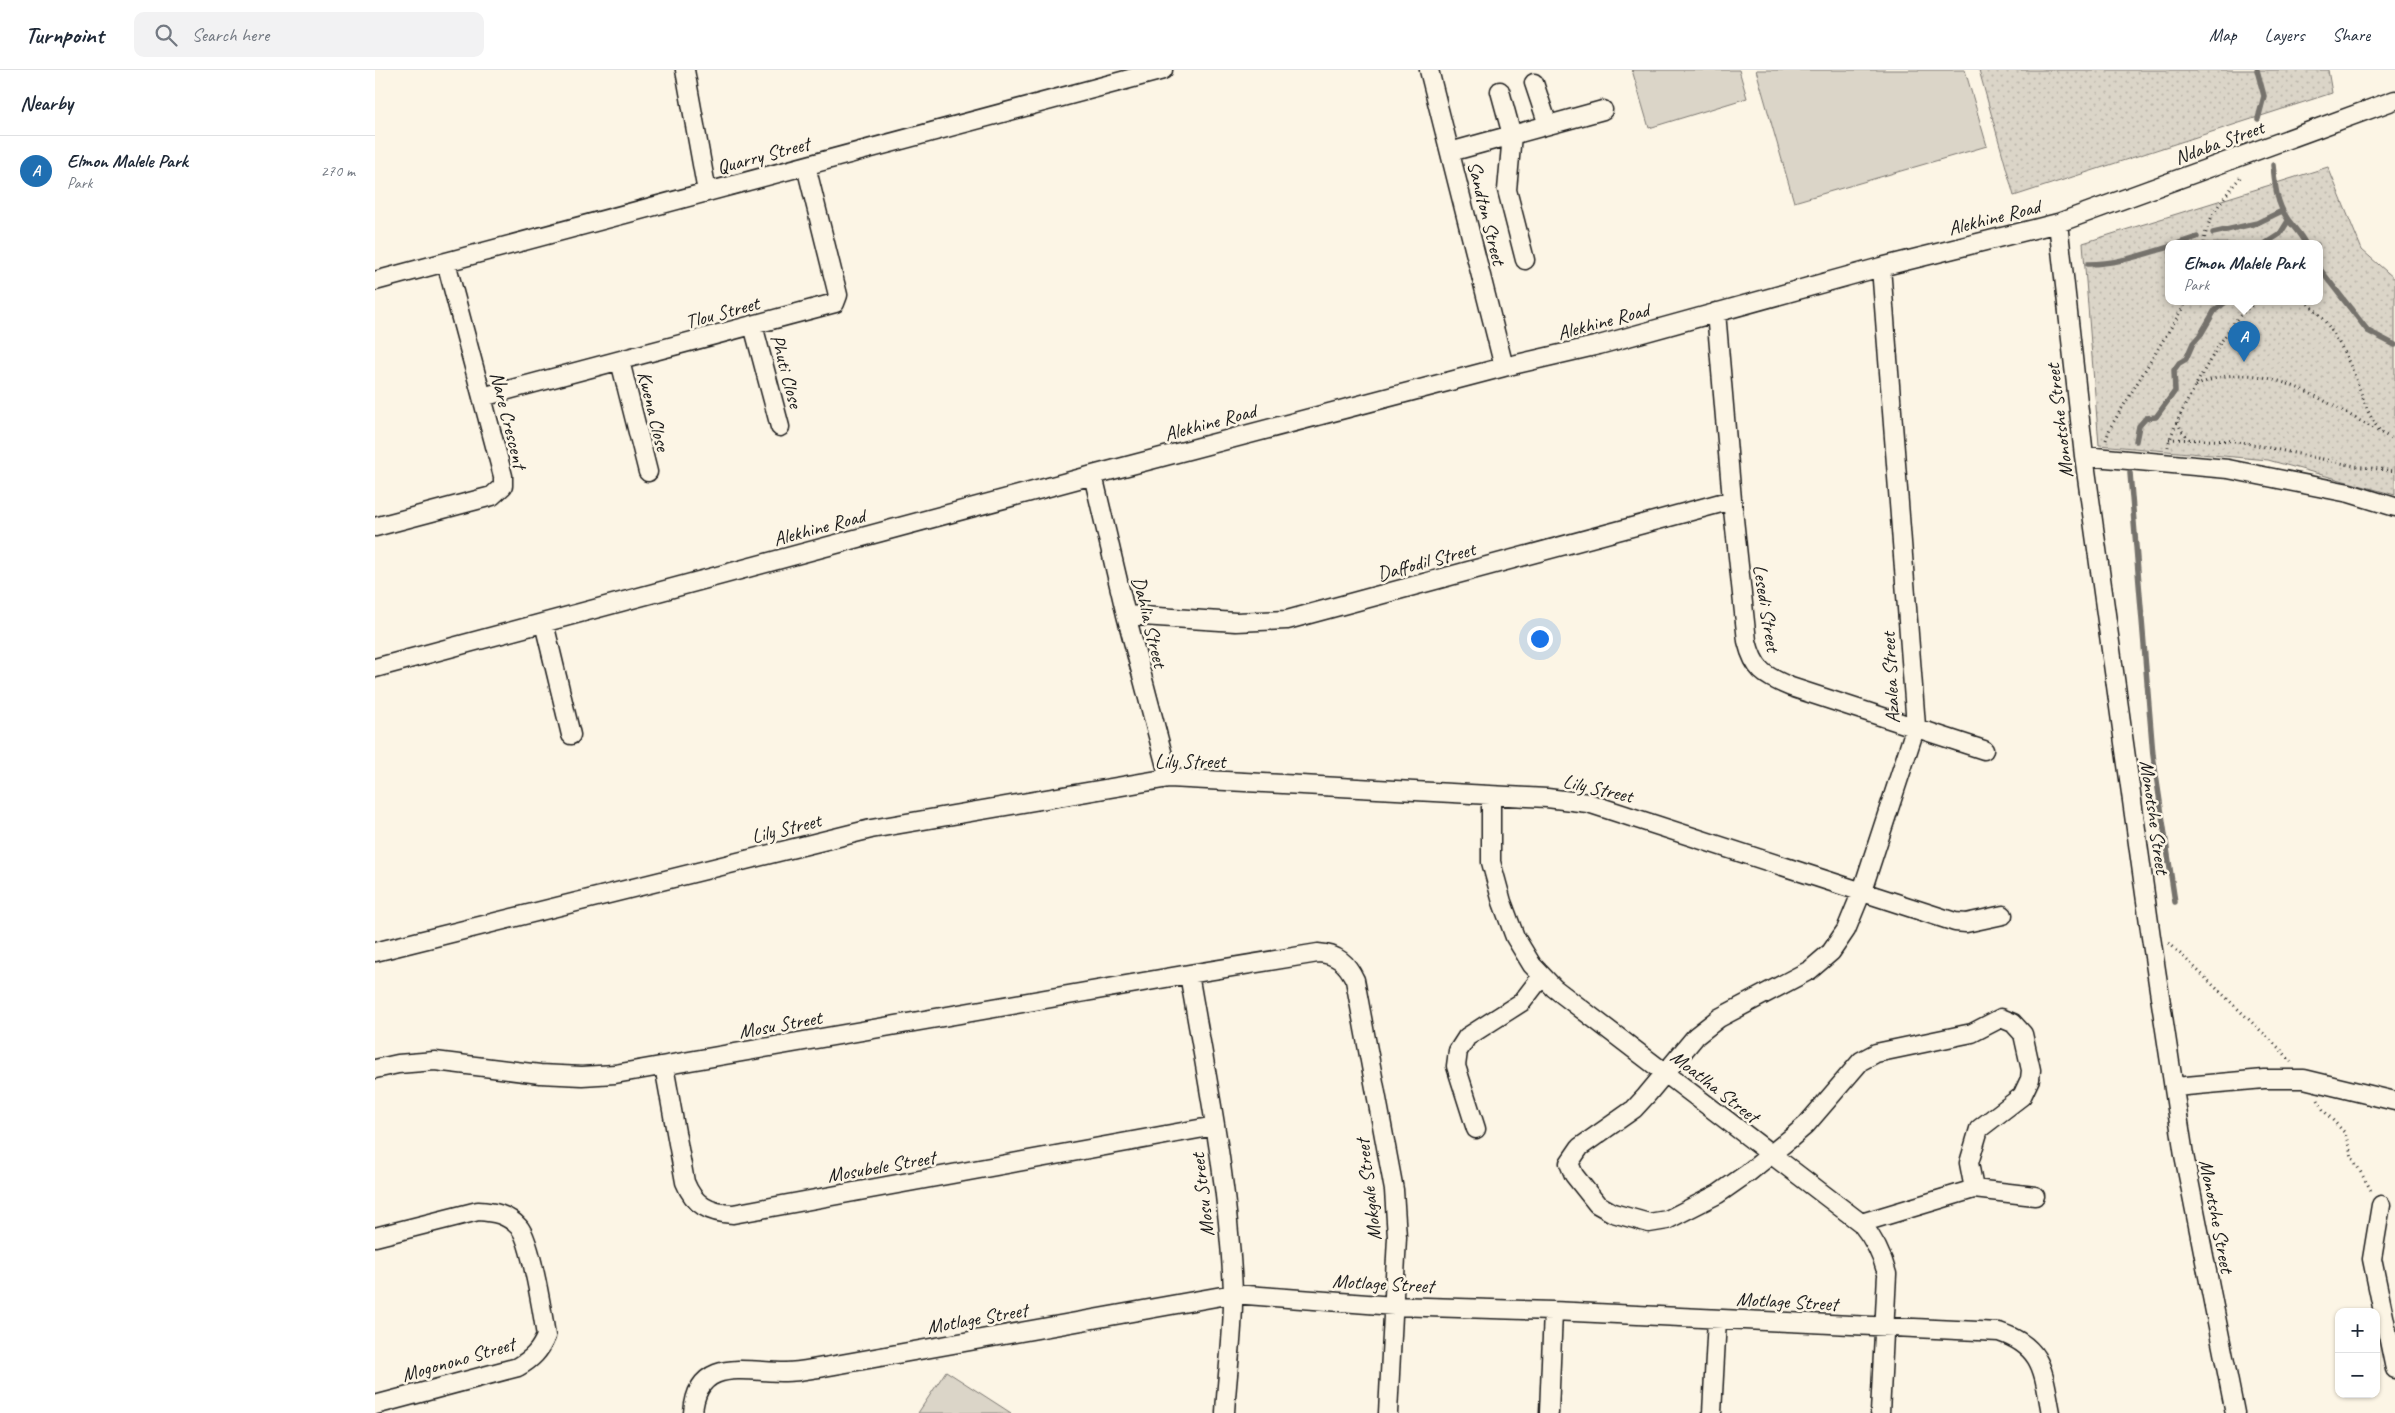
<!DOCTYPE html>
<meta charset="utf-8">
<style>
body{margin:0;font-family:Caveat,sans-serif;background:#f2f2f3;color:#1f2937}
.controls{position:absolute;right:15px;bottom:15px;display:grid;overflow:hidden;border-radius:10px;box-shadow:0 1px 4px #0004}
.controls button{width:45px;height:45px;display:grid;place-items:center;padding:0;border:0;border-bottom:1px solid #e0e1e3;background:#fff;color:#1f2937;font:25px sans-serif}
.you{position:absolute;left:1164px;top:568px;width:18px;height:18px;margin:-12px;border:4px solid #fff;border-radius:50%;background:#1a73e8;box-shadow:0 0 0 8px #1a73e833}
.badge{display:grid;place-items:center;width:32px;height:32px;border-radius:50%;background:#1f6fb2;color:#fff;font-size:16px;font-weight:700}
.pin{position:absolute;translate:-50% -41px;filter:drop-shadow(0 1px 2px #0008)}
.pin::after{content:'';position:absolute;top:26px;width:18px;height:15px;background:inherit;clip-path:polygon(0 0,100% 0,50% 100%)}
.popup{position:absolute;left:1790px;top:170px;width:158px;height:65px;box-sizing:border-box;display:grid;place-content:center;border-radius:10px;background:#fff;filter:drop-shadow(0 1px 4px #0005);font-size:16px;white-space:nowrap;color:#747a83}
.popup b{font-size:19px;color:#1f2937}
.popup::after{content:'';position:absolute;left:50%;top:100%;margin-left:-10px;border:10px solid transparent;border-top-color:#fff}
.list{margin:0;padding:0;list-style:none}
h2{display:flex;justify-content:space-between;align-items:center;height:65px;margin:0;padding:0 20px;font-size:21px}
h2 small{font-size:16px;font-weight:400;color:#747a83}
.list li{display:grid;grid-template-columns:32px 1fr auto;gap:15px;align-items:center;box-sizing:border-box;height:70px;padding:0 20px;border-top:1px solid #e0e1e3}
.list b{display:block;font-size:19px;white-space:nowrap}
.list p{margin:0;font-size:16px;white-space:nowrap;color:#747a83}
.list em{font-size:16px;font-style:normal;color:#747a83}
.icon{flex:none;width:28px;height:28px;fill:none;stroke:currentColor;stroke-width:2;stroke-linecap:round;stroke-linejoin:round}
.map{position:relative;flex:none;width:2020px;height:1343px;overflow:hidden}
header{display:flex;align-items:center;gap:30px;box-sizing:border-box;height:70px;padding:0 25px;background:#fff;border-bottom:1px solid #e0e1e3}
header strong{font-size:24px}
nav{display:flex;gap:28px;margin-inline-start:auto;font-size:18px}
.search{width:350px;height:45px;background:#f2f2f3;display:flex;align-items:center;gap:12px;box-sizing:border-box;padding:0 18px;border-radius:10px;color:#747a83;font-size:19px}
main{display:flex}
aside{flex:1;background:#fff}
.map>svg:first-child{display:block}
.park{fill:url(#park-dots);stroke:#7c7872;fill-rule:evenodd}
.pitch{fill:#dbd5c8;stroke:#7c7872}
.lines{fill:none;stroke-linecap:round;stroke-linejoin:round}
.stream{stroke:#75726c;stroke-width:5.5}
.minor-casing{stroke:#1c1c1c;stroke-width:21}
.path{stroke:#1c1c1c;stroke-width:3;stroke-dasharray:1 4;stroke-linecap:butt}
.minor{stroke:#fcf5e5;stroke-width:18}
.labels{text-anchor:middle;stroke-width:5;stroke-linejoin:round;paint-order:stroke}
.street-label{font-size:20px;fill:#1c1c1c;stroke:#fcf5e5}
</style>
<header>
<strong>Turnpoint</strong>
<div class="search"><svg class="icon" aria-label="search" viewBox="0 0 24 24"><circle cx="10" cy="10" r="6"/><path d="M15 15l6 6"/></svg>Search here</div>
<nav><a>Map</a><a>Layers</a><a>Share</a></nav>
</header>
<main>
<aside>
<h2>Nearby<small></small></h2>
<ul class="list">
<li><span class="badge">A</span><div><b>Elmon Malele Park</b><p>Park</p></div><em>270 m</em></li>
</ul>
</aside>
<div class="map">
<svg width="2020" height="1343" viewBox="0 0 2020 1343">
<defs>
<pattern id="park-dots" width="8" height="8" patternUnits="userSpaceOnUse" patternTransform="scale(1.25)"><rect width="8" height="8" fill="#dbd5c8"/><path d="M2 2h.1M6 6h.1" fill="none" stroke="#bbb6ab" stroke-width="1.8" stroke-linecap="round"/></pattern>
</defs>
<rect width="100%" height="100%" fill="#fcf5e5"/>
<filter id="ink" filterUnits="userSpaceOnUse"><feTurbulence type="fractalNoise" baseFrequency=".02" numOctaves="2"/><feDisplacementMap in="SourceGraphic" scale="10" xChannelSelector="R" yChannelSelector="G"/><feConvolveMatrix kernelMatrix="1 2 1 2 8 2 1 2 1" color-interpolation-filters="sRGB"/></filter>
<g filter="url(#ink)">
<path class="park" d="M1604,0H1953L1957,23L1639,126Z
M1953,97L1987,180L2020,209V425L1893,390L1724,375L1708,173ZM1794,173H1944V231H1794Z"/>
<path class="pitch" d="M1257,0H1364L1372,28L1274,58Z
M1381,0H1590L1612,76L1419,132Z
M571,1301L636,1343H543Z"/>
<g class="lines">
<path class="stream" d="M1882,0L1889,26L1883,49
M1898,95C1900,114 1901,132 1912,148C1918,157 1925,163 1930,173
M1838,163L1882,153L1907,141
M1804,173L1822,167
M1891,173L1905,164L1913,151
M1713,194C1741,194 1767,185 1794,177
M1944,198L1993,261L2020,275
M1761,371L1764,356L1771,348L1781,347L1800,321L1799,300L1804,293L1811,289L1818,273L1826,264L1840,240L1852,231
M1755,403L1778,685L1800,832"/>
<defs>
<path id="minor" d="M310,0L332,122
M1054,0L1129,297
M1159,13L1173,55
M1125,21L1137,65L1132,120L1150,190
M1075,82L1228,40
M1683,153L1709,386L1776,867L1809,1085L1860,1343
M1506,197L1541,656L1487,821L1471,860L1456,882L1435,900L1344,948L1321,966L1271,1026L1259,1039L1205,1077L1194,1093L1199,1105L1222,1134L1238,1143L1274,1153L1292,1150L1343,1124L1373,1103L1416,1068L1431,1055L1486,991L1501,983L1597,963L1626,948L1638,953L1648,964L1656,1000L1655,1009L1647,1026L1604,1059L1594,1093L1599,1119
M0,211L788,0
M1341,242L1357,430L1372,571C1379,600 1389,606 1416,617L1609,680
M378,255L405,357
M245,291L273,402
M107,327L460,233L463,225L431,96
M1709,386L1853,399L1974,423L2020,437
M718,405L751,545L794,708
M0,457L117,426L128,416V406L71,192
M751,545L861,552L912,550L1357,430
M169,553L196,665
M0,598L718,405L1129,297L1224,275L1506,197L1683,153L2020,30
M1116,726V792L1127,832L1140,867L1157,895L1179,918L1486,1153C1499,1169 1507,1184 1512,1204L1505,1343
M0,882L496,759L794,708L1172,728L1213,733L1580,852L1591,853L1628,845
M814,904C832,1009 854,1115 858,1222C859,1262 852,1303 850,1343
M289,996L310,1112C319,1135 334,1143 358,1144L840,1056
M0,999L23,994L60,991L165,1004L207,1006L240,1004L814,904L943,883C962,884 972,893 980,910L1019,1120L1022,1167L1013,1343
M1800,1017L1889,1009H1929L2020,1031
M1101,1059L1081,996L1083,981L1092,967L1147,932L1167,906
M2006,1135L1997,1189L2020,1299
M1486,1153L1599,1119L1660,1126
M0,1167L103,1141C119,1142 132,1144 144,1157C156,1170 168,1246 171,1266C165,1281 157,1289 143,1297L0,1335
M318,1343C322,1286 370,1302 410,1302C423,1302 436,1299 449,1297L858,1224L1019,1236L1178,1241L1624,1262C1669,1277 1668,1302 1676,1343
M1174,1343L1178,1241
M1337,1343L1342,1249"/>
</defs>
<use href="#minor" class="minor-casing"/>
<path class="path" d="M1829,173C1831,147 1851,125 1867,105
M1929,231C1952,245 1973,287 1982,312C1989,330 1993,346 2005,361
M1821,316C1891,280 1960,341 2020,370
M1803,352L1806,360L1814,369
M1794,369L1862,371L1980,396L2020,401
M1731,370L1735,358L1812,231
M1793,377C1795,357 1847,266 1862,249C1868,242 1875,236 1883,231
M1794,873L1908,982L1916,992
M1943,1030L1949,1041L1970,1063L1977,1087L1997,1122"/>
<use href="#minor" class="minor"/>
</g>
</g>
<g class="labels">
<g class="street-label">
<text transform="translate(1844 72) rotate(-20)" y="7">Ndaba Street</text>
<text transform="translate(388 85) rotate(-15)" y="7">Quarry Street</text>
<text transform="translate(1112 143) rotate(76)" y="7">Sandton Street</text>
<text transform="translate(1619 147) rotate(-14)" y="7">Alekhine Road</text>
<text transform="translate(347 242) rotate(-15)" y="7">Tlou Street</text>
<text transform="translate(1228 251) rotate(-15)" y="7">Alekhine Road</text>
<text transform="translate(412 301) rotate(75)" y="7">Phuti Close</text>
<text transform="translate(279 341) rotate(76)" y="7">Kwena Close</text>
<text transform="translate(134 350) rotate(76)" y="7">Nare Crescent</text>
<text transform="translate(1684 351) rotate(-97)" y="7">Monotshe Street</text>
<text transform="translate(835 352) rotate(-15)" y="7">Alekhine Road</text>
<text transform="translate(444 457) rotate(-15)" y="7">Alekhine Road</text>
<text transform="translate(1051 491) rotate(-15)" y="7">Daffodil Street</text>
<text transform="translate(1392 538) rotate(81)" y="7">Lesedi Street</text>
<text transform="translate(775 552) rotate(76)" y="7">Dahlia Street</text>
<text transform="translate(1515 608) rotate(-93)" y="7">Azalea Street</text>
<text x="815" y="698">Lily Street</text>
<text transform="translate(1223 718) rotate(13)" y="7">Lily Street</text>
<text transform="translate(1780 747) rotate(82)" y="7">Monotshe Street</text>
<text transform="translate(411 758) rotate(-14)" y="7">Lily Street</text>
<text transform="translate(405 954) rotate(-10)" y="7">Mosu Street</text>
<text transform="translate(1340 1016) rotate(38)" y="7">Moatlha Street</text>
<text transform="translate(506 1096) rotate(-10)" y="7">Mosubele Street</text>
<text transform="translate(993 1120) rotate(-97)" y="7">Mokgale Street</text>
<text transform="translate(827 1125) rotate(-97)" y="7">Mosu Street</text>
<text transform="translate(1842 1146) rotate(79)" y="7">Monotshe Street</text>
<text transform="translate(1008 1213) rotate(3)" y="7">Motlage Street</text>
<text transform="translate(1412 1231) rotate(3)" y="7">Motlage Street</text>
<text transform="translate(602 1248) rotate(-10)" y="7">Motlage Street</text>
<text transform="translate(83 1289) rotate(-16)" y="7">Mogonono Street</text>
</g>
</g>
</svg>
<div class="controls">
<button>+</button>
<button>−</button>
</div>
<div class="you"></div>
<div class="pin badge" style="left:1869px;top:292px">A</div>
<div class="popup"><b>Elmon Malele Park</b>Park</div>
</div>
</main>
